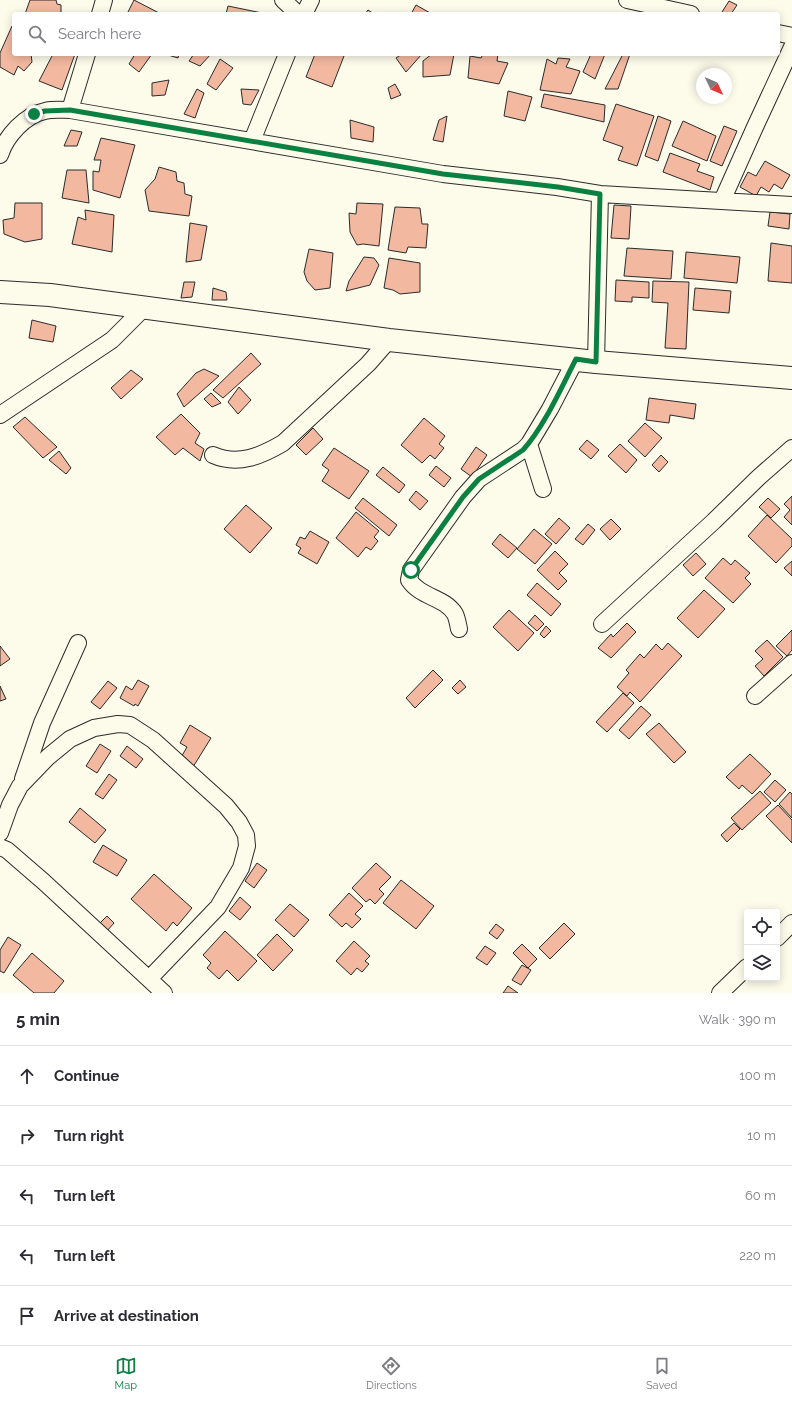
<!DOCTYPE html>
<meta charset="utf-8">
<style>
body{margin:0;font-family:Raleway,sans-serif;background:#f2f2f3;color:#2b2b33}
.controls{position:absolute;right:12px;bottom:12px;display:grid;overflow:hidden;border-radius:4px;box-shadow:0 2px 10px #0003}
.controls button{width:36px;height:36px;display:grid;place-items:center;padding:0;border:0;border-bottom:1px solid #e1e1e2;background:#fff;color:#2b2b33;font:20px sans-serif}
.compass{position:absolute;left:696px;top:68px;width:36px;height:36px;border-radius:50%;background:#fff;box-shadow:0 2px 10px #0003;rotate:134deg}
.stop{position:absolute;width:12px;height:12px;margin:-9px;border:3px solid #0b8043;border-radius:50%;background:#fff}
.stop.end{background:#0b8043;border-color:#fff;box-shadow:0 1px 4px #0008}
.list{margin:0;padding:0;list-style:none}
h2{display:flex;justify-content:space-between;align-items:center;height:52px;margin:0;padding:0 16px;font-size:17px}
h2 small{font-size:13px;font-weight:400;color:#7c7c81}
.list li{display:grid;grid-template-columns:26px 1fr auto;gap:12px;align-items:center;box-sizing:border-box;height:60px;padding:0 16px;border-top:1px solid #e1e1e2}
.list b{display:block;font-size:15px;white-space:nowrap}
.list em{font-size:13px;font-style:normal;color:#7c7c81}
.icon{flex:none;width:22px;height:22px;fill:none;stroke:currentColor;stroke-width:2;stroke-linecap:round;stroke-linejoin:round}
.map{position:relative;flex:none;width:792px;height:993px;overflow:hidden}
.search{position:absolute;background:#fff;box-shadow:0 2px 10px #0003;left:12px;right:12px;top:12px;height:44px;display:flex;align-items:center;gap:10px;box-sizing:border-box;padding:0 14px;border-radius:4px;color:#7c7c81;font-size:15px}
.sheet{height:352px;background:#fff}
nav{display:flex;justify-content:space-around;align-items:center;box-sizing:border-box;height:56px;border-top:1px solid #e1e1e2;background:#fff;font-size:11px;color:#7c7c81}
nav a{display:grid;justify-items:center;gap:2px}
nav .on{color:#0b8043}
.map>svg:first-child{display:block}
.building{fill:#f2b8a0;stroke:#2b2b2b}
.lines{fill:none;stroke-linecap:round;stroke-linejoin:round}
.street-casing{stroke:#2b2b2b;stroke-width:18}
.secondary-casing{stroke:#2b2b2b;stroke-width:24}
.street{stroke:#fdfbea;stroke-width:16}
.secondary{stroke:#fdfbea;stroke-width:22}
.route{stroke:#0b8043;stroke-width:5}
</style>
<div class="map">
<svg width="792" height="993" viewBox="0 0 792 993">
<rect width="100%" height="100%" fill="#fdfbea"/>
<path class="building" d="M30,0H56L57,4L61,5V14H25Z
M134,0L161,14H127Z
M729,1L737,5L731,14H725L722,12Z
M416,5L432,14H411Z
M228,6L262,13V14H226Z
M368,10L374,14H365Z
M12,26H14V54H31L32,62L24,71L18,66L14,75L0,67V53Z
M53,54H75L62,90L39,81Z
M135,54H152L139,72L129,64Z
M168,54H179L178,58L168,55Z
M194,54H211L200,66L189,61Z
M315,54H340L344,56L332,87L306,77Z
M402,54H422L406,72L396,58Z
M432,54H454L450,75L423,77V61Z
M483,54H498L497,61L508,63L499,84L468,78L470,56L481,58Z
M591,54H605L595,79L583,72Z
M623,54H630L618,89H605Z
M558,58L570,59L566,67L580,71L571,94L540,90L547,59L556,64Z
M220,59L233,68L216,90L207,84Z
M169,80L165,95L152,96V83Z
M395,84L401,95L391,99L388,88Z
M197,89L204,93L195,118L184,114Z
M241,89L259,90L251,105L243,104Z
M508,91L532,97L525,121L504,116Z
M544,94L605,105L604,122L541,107Z
M616,104L654,116L637,166L618,160L623,147L603,140Z
M447,116L443,142L433,140L439,120Z
M658,116L671,121L658,161L645,156Z
M350,120L374,127L373,142L351,138Z
M683,121L716,136L707,161L672,146Z
M724,126L737,131L722,166L710,161Z
M71,130L82,132L77,146H64Z
M101,138L135,145L120,198L93,190V171L99,172L101,160H94Z
M670,153L700,164L697,171L714,177L710,190L663,172Z
M765,161L790,175L782,189L774,184L769,192L761,187L756,196L740,187L748,172L756,176Z
M159,167L176,172L177,181L184,183L185,194L192,196L189,216L149,211L145,190L155,179Z
M67,170H86L89,203L62,198Z
M15,203H42V239L25,242L4,234L3,220L14,218Z
M357,203L383,204L379,246L363,244L357,245L350,232L349,213L356,214Z
M614,205L631,206L629,239L611,238Z
M395,207L420,208L422,224H428L426,248L408,247L406,253L388,250Z
M85,210L114,215L112,252L72,244L78,217L86,220Z
M770,212L790,214L789,229L768,226Z
M190,223L207,226L201,260L186,262Z
M771,243L792,246V283L768,281Z
M627,248L673,251L671,279L624,276Z
M309,249L333,253L330,288L315,290L307,281L304,272Z
M686,252L740,257L737,283L684,278Z
M364,257L374,258L379,265L370,285L346,291L349,281Z
M389,258L420,263V292L400,294L393,290L384,288Z
M616,280L649,282V298L632,297V302L615,301Z
M653,281L689,282L686,349L665,348L668,303L652,302Z
M184,282H195L192,297L181,298Z
M213,288L226,292L227,300H212Z
M695,288L731,291L729,313L693,310Z
M32,320L56,326L53,342L29,338Z
M251,353L261,364L223,398L213,390Z
M204,369L219,376L184,407L177,394L196,373Z
M131,370L143,379L121,399L111,388Z
M239,387L251,400L238,414L228,402Z
M211,393L221,403L212,407L204,399Z
M649,398L696,404L694,419L670,415L669,423L646,420Z
M181,414L200,433L195,443L204,449L200,461L183,448L175,455L156,437Z
M25,417L57,447L43,458L13,427Z
M424,418L445,436L439,444L444,448L435,459L430,455L422,463L401,445Z
M645,423L662,438L645,457L628,441Z
M313,428L323,439L306,455L296,445Z
M587,440L599,450L591,459L579,449Z
M620,444L637,460L626,473L608,456Z
M476,447L487,455L472,477L461,469Z
M334,448L369,471L349,499L322,481L329,470L322,465Z
M59,451L71,468L66,474L49,460Z
M661,455L668,462L659,472L652,465Z
M436,466L451,478L444,487L429,475Z
M383,467L405,485L399,493L376,475Z
M416,491L428,501L420,510L409,500Z
M792,496V525L784,517L790,510L784,504Z
M363,498L397,525L389,536L355,508Z
M768,498L780,509L771,518L759,507Z
M246,505L272,528L250,553L224,529Z
M356,512L379,531L374,537L378,541L371,550L366,547L358,557L336,538Z
M767,515L792,539V546L776,563L748,536Z
M559,518L570,528L556,544L545,534Z
M611,519L621,529L610,540L600,529Z
M588,524L595,530L583,545L575,539Z
M534,529L552,544L535,564L517,549Z
M310,531L329,542L317,564L298,553L301,548L296,545L300,537L305,539Z
M500,534L517,548L508,558L492,544Z
M555,551L568,564L559,573L567,581L558,590L537,570Z
M696,553L706,564L693,576L683,565Z
M723,558L731,565L735,560L750,573L745,578L751,584L733,603L705,578Z
M792,561V576L784,568Z
M537,583L561,604L551,616L527,595Z
M704,590L725,609L698,638L677,618Z
M509,610L534,633L518,651L493,627Z
M535,615L544,624L537,631L528,623Z
M627,623L636,632L611,658L598,648L611,634L613,637Z
M546,626L551,631L544,638L540,634Z
M792,630V650L787,656L776,646Z
M767,640L783,657L764,676L755,666L763,659L755,651Z
M668,643L682,656L640,702L630,692L627,696L617,687L629,673L626,670L640,654L644,658L656,644L662,650Z
M0,646L10,659L0,666Z
M433,670L443,680L415,708L406,698Z
M138,680L149,686L138,706L135,704L134,706L120,698L126,686L132,690Z
M460,680L466,687L458,694L452,688Z
M108,681L117,688L100,709L91,702Z
M0,686L6,699L0,701Z
M623,693L634,703L607,732L596,722Z
M641,706L651,715L629,739L619,730Z
M659,723L686,752L674,763L646,734Z
M190,725L211,738L193,767L180,759L187,747L180,743Z
M100,744L111,751L97,773L86,766Z
M127,746L143,759L136,768L120,756Z
M750,754L771,774L752,794L742,785L739,789L726,777Z
M109,774L117,780L103,799L95,794Z
M775,780L786,790L775,802L764,792Z
M760,791L771,803L742,830L731,818Z
M790,792L792,794V818L779,804Z
M778,805L792,820V843L766,816Z
M80,808L106,830L95,843L69,822Z
M734,823L740,829L727,842L721,835Z
M103,845L127,860L117,876L93,862Z
M257,863L267,870L254,888L245,881Z
M376,863L391,877L379,889L384,894L375,904L370,899L366,902L352,888Z
M154,874L192,908L177,926L173,922L166,931L131,899Z
M401,880L434,906L416,929L383,903Z
M349,893L363,906L355,914L361,919L352,928L346,923L342,927L329,915Z
M240,897L251,907L240,920L229,911Z
M290,904L309,920L294,937L275,920Z
M107,916L114,923L107,931L100,923Z
M564,923L575,934L550,959L539,948Z
M496,924L504,930L497,939L489,933Z
M225,931L257,961L238,981L227,970L219,979L207,968L211,963L203,955Z
M277,934L293,950L273,971L257,955Z
M8,937L21,945L4,973L0,971V950Z
M354,941L370,956L365,961L369,964L362,972L357,968L351,975L336,961Z
M522,944L537,959L528,968L513,953Z
M485,946L496,953L487,965L476,958Z
M32,953L64,981L54,993H34L13,975Z
M522,965L531,970L521,985L512,980Z
M508,986L518,993H503Z"/>
<g class="lines">
<defs>
<path id="street" d="M283,0L298,14
M627,0L691,14
M100,14L104,0
M304,14L311,0
M778,33L792,36
M70,110L87,54
M252,141L287,54
M0,155C6,136 25,115 45,111C53,109 62,110 70,110L443,174L557,187L600,194L792,205
M722,201L755,127L792,47
M596,362L600,194
M0,415L112,340L145,307
M529,444L543,489
M213,455C238,466 261,456 283,443L368,364L389,340
M602,624L714,521L759,477L792,448
M459,629C458,624 457,618 455,614C445,597 421,598 409,580L411,570L463,497L479,479L523,450L529,444L550,409L576,359
M755,696L792,663
M23,779L42,723L78,643
M0,833L10,805L20,786L48,757L70,739L94,728L118,724L130,725L153,740L226,806L239,822L246,835L247,846L241,868L218,907L149,979
M0,847L7,850L44,882L164,993
M777,938L792,923
M720,993L747,967"/>
<path id="secondary" d="M0,292L50,295L389,340L596,362L792,378"/>
</defs>
<use href="#street" class="street-casing"/>
<use href="#secondary" class="secondary-casing"/>
<use href="#street" class="street"/>
<use href="#secondary" class="secondary"/>
</g>
<g class="lines">
<path class="route" d="M34,114L45,111L70,110L443,174L558,187L600,194L596,362L576,359C561,388 544,427 523,450L479,479L463,497L411,570"/>
</g>
</svg>
<div class="controls">
<button><svg class="icon" aria-label="locate" viewBox="0 0 24 24"><circle cx="12" cy="12" r="6"/><path d="M12 2v4M12 18v4M2 12h4M18 12h4"/></svg></button>
<button><svg class="icon" aria-label="layers" viewBox="0 0 24 24"><path d="M12 4l9 5-9 5-9-5zM3 14l9 5 9-5"/></svg></button>
</div>
<svg class="compass" viewBox="-18 -18 36 36"><path d="M0-13l5 13h-10z" fill="#e53935"/><path d="M0 13l5-13h-10z" fill="#7c7c81"/></svg>
<div class="stop" style="left:411px;top:570px"></div>
<div class="stop end" style="left:34px;top:114px"></div>
<div class="search"><svg class="icon" aria-label="search" viewBox="0 0 24 24"><circle cx="10" cy="10" r="6"/><path d="M15 15l6 6"/></svg>Search here</div>
</div>
<section class="sheet">
<h2>5 min<small>Walk · 390 m</small></h2>
<ul class="list">
<li><svg class="icon" aria-label="ahead" viewBox="0 0 24 24"><path d="M12 20V5M6 11l6-6 6 6"/></svg><div><b>Continue</b></div><em>100 m</em></li>
<li><svg class="icon" aria-label="right" viewBox="0 0 24 24"><path d="M7 20v-9h11M14 6l5 5-5 5"/></svg><div><b>Turn right</b></div><em>10 m</em></li>
<li><svg class="icon" aria-label="left" viewBox="0 0 24 24"><path d="M17 20v-9H6M10 6l-5 5 5 5"/></svg><div><b>Turn left</b></div><em>60 m</em></li>
<li><svg class="icon" aria-label="left" viewBox="0 0 24 24"><path d="M17 20v-9H6M10 6l-5 5 5 5"/></svg><div><b>Turn left</b></div><em>220 m</em></li>
<li><svg class="icon" aria-label="arrive" viewBox="0 0 24 24"><path d="M6 21V4h12l-3 4 3 4H6"/></svg><div><b>Arrive at destination</b></div></li>
</ul>
</section>
<nav>
<a class="on"><svg class="icon" aria-label="map" viewBox="0 0 24 24"><path d="M3 6l6-2 6 2 6-2v14l-6 2-6-2-6 2zM9 4v14M15 6v14"/></svg>Map</a>
<a><svg class="icon" aria-label="directions" viewBox="0 0 24 24"><path d="M12 3l9 9-9 9-9-9zM9 14v-3h6M13 9l2 2-2 2"/></svg>Directions</a>
<a><svg class="icon" aria-label="saved" viewBox="0 0 24 24"><path d="M7 4h10v16l-5-4-5 4z"/></svg>Saved</a>
</nav>
